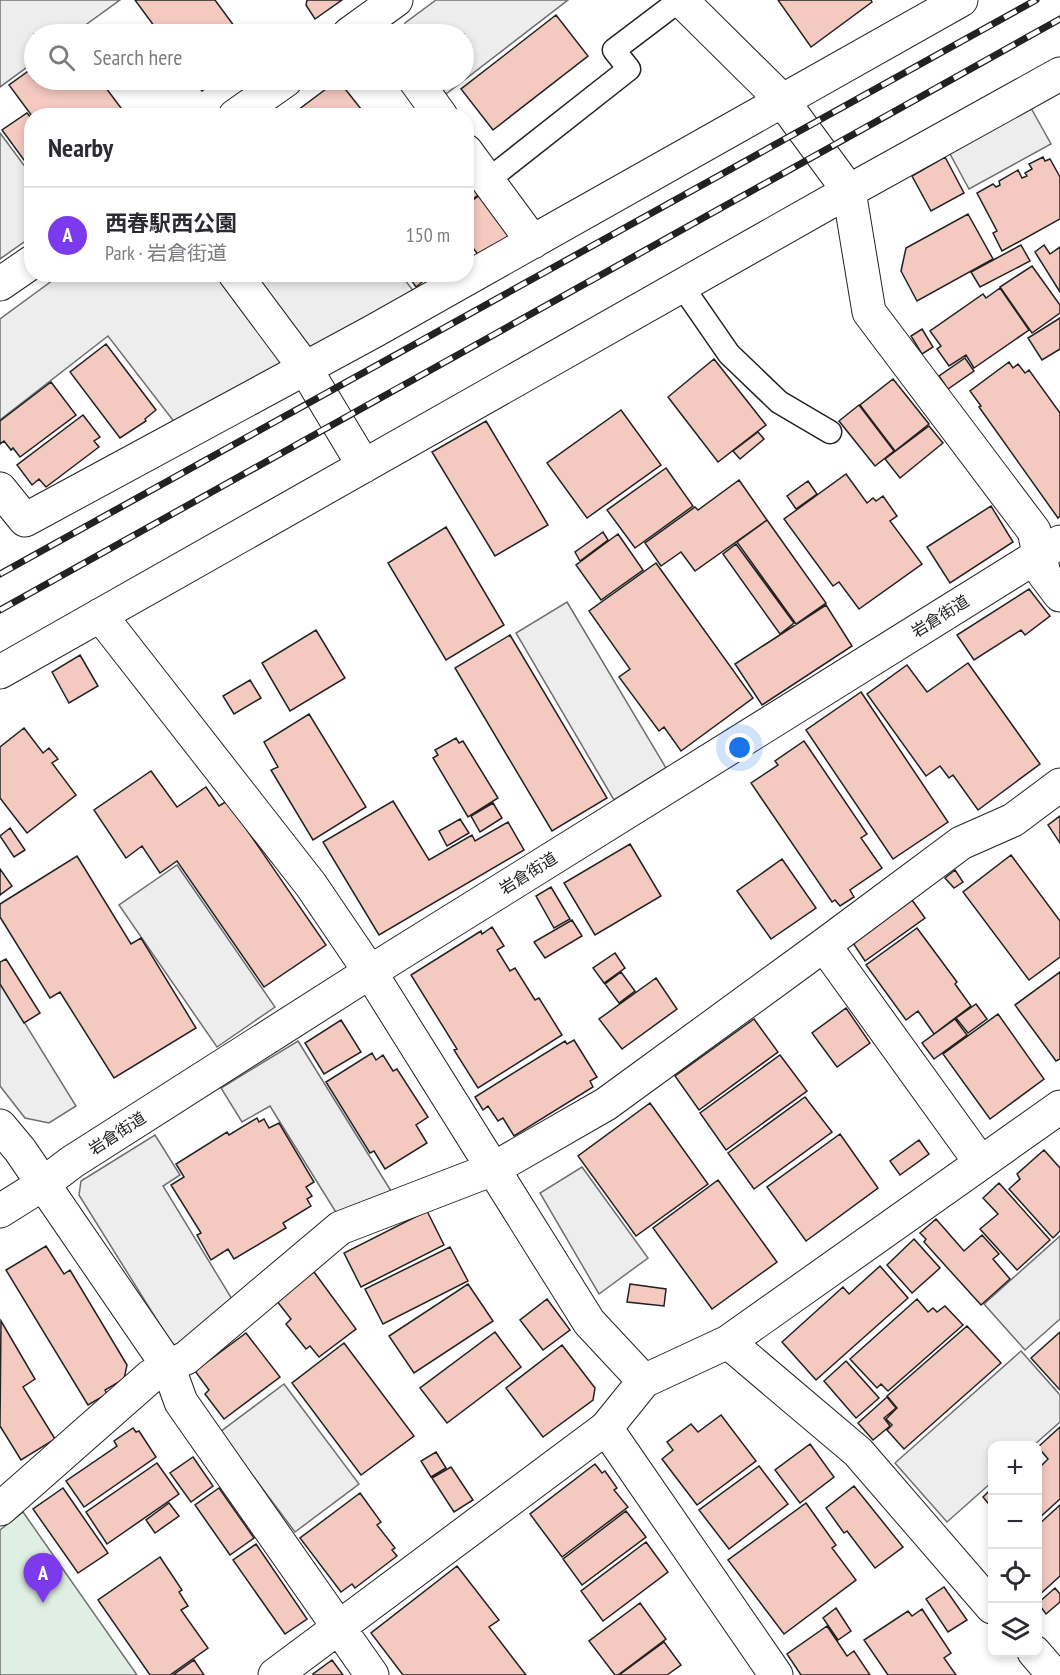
<!DOCTYPE html>
<meta charset="utf-8">
<style>
body{margin:0;font-family:"PT Sans Narrow","Noto Sans JP",sans-serif;background:#f7f7f7;color:#2b2b33}
.controls{position:absolute;right:18px;bottom:18px;display:grid;overflow:hidden;border-radius:12px;box-shadow:0 3px 9px #0003}
.controls button{width:54px;height:54px;display:grid;place-items:center;padding:0;border:0;border-bottom:2px solid #e1e1e2;background:#fff;color:#2b2b33;font:30px sans-serif}
.you{position:absolute;left:740px;top:748px;width:21px;height:21px;margin:-15px;border:4px solid #fff;border-radius:50%;background:#1a73e8;box-shadow:0 0 0 9px #1a73e833}
.badge{display:grid;place-items:center;width:39px;height:39px;border-radius:50%;background:#7c3aed;color:#fff;font-size:20px;font-weight:700}
.pin{position:absolute;translate:-50% -50px;filter:drop-shadow(0 2px 3px #0008)}
.pin::after{content:'';position:absolute;top:32px;width:21px;height:18px;background:inherit;clip-path:polygon(0 0,100% 0,50% 100%)}
.list{margin:0;padding:0;list-style:none}
h2{display:flex;justify-content:space-between;align-items:center;height:78px;margin:0;padding:0 24px;font-size:26px}
h2 small{font-size:20px;font-weight:400;color:#7c7c81}
.list li{display:grid;grid-template-columns:39px 1fr auto;gap:18px;align-items:center;box-sizing:border-box;height:96px;padding:0 24px;border-top:2px solid #e1e1e2}
.list b{display:block;font-size:22px;white-space:nowrap}
.list p{margin:0;font-size:20px;white-space:nowrap;color:#7c7c81}
.list em{font-size:20px;font-style:normal;color:#7c7c81}
.icon{flex:none;width:33px;height:33px;fill:none;stroke:currentColor;stroke-width:2;stroke-linecap:round;stroke-linejoin:round}
.map{position:relative;flex:none;width:1060px;height:1675px;overflow:hidden}
.search{position:absolute;background:#fff;box-shadow:0 3px 9px #0003;left:24px;top:24px;width:450px;height:66px;display:flex;align-items:center;gap:15px;box-sizing:border-box;padding:0 21px;border-radius:33px;color:#7c7c81;font-size:22px}
.panel{position:absolute;background:#fff;box-shadow:0 3px 9px #0003;left:24px;top:108px;width:450px;height:174px;border-radius:24px}
.map>svg:first-child{display:block}
.green{fill:#e0efe3;stroke:#6f6f6f;stroke-width:1.5}
.parking{fill:#ededed;stroke:#6f6f6f;stroke-width:1.5}
.building{fill:#f3c9c0;stroke:#222;stroke-width:1.5}
.lines{fill:none;stroke-linecap:round;stroke-linejoin:round}
.service-casing{stroke:#222;stroke-width:25}
.minor-casing{stroke:#222;stroke-width:35}
.service{stroke:#fff;stroke-width:22}
.minor{stroke:#fff;stroke-width:33}
.rail-casing{stroke:#222;stroke-width:7}
.rail{stroke:#fff;stroke-width:4.5;stroke-dasharray:14;stroke-linecap:butt}
.labels{text-anchor:middle;stroke-width:4.5;stroke-linejoin:round;paint-order:stroke}
.street-label{font-size:16px;fill:#222;stroke:#fff}
</style>
<div class="map">
<svg width="1060" height="1675" viewBox="0 0 1060 1675">
<rect width="100%" height="100%" fill="#fff"/>
<path class="green" d="M23,1512L137,1675H0V1530Z"/>
<path class="parking" d="M0,0H120L73,34H34V62L0,87Z
M436,0H568L446,94L435,80H464V34H404L405,23Z
M1031,108L1051,144L969,189L949,152Z
M0,133L32,176L31,237L0,259Z
M60,275H217L287,369L179,428L108,336L0,420V319Z
M252,275H401L415,293L310,351Z
M567,602L666,768L614,800L516,633Z
M177,865L275,1007L217,1047L119,905Z
M0,983L76,1106L49,1123L25,1118L0,1086Z
M298,1041L391,1191L337,1214L270,1106L242,1122L221,1088Z
M155,1135L180,1175L163,1186L232,1299L175,1349L79,1195L81,1181Z
M582,1167L648,1258L599,1294L540,1193Z
M1060,1236V1319L1025,1350L984,1304Z
M1021,1351L1060,1395V1422L1034,1445L992,1446V1482L947,1522L895,1463Z
M284,1384L359,1484L295,1532L220,1432Z"/>
<path class="building" d="M135,0H215L240,34H160Z
M307,0H342L315,19L306,5Z
M778,0H871L872,2L811,47Z
M556,15L588,56L493,130L461,89Z
M34,67V80H100L127,116H47L43,110L36,116H32L9,85Z
M193,80H217L202,91Z
M338,80L365,114L371,110L375,116H290Z
M27,113L32,119V171L2,130Z
M945,157L964,193L931,211L912,176Z
M1043,157L1045,161L1050,159L1060,177V219L1002,251L993,233L997,231L977,193L993,184L996,187L1000,185L999,181L1018,170L1022,178L1027,176L1025,173L1032,169L1029,164Z
M466,174L481,193L466,204Z
M480,195L511,234L480,257L466,239V205Z
M968,214L993,259L917,301L901,271L906,248Z
M1021,245L1030,261L980,287L971,272Z
M1044,245L1050,254L1060,247V292L1035,252Z
M1032,266L1060,305V313L1032,333L1000,287Z
M407,274H432L416,287Z
M1000,288L1029,330L974,368L966,355L949,366L937,349L941,346L930,331L983,294L986,298Z
M1060,318V349L1042,360L1028,338Z
M922,329L933,347L922,354L911,336Z
M106,344L156,410L145,419L146,421L120,438L70,372Z
M965,358L974,371L948,389L939,376Z
M714,359L766,425L718,462L668,397Z
M1009,362L1013,368L1018,364L1025,373L1029,370L1060,413V516L1058,518L979,407L981,406L970,391Z
M893,379L929,424L895,451L860,405Z
M51,382L76,415L20,457L13,448L11,450L4,441L0,444V421Z
M859,405L894,451L875,466L839,421Z
M621,410L661,465L587,518L547,463Z
M83,415L100,437L94,441L99,447L46,487L39,479L32,485L17,465Z
M486,421L548,525L495,556L432,452Z
M929,426L943,443L900,478L885,459Z
M758,432L764,439L740,459L733,451Z
M666,468L693,506L635,548L607,510Z
M846,474L867,503L873,498L876,501L883,496L897,516L890,521L922,564L859,609L839,582L833,586L784,519Z
M739,480L767,520L695,571L681,552L661,566L645,543L695,507L698,510Z
M808,481L817,494L796,509L787,496Z
M991,506L1013,542L950,583L927,547Z
M767,520L826,603L796,624L737,542Z
M446,527L504,625L446,660L388,563Z
M603,532L608,540L580,561L575,552Z
M618,534L643,570L601,600L576,565Z
M736,544L794,623L780,634L723,554Z
M656,563L753,698L681,751L664,727L659,731L619,677L630,669L589,611Z
M1029,589L1050,616L1025,635L1021,630L974,660L957,635Z
M826,605L852,646L762,705L735,664Z
M316,630L345,678L290,711L262,663Z
M510,635L607,798L552,831L455,668Z
M80,655L98,686L69,703L52,672Z
M968,663L1040,764L978,810L953,775L949,778L940,766L926,776L867,694L907,665L927,692Z
M250,680L261,698L234,714L223,696Z
M861,692L948,822L893,859L806,730Z
M309,714L366,807L313,840L271,770L278,767L264,742Z
M24,728L43,753L49,748L58,759L52,763L76,795L27,833L0,798V747Z
M456,738L459,743L463,741L498,798L468,817L433,758L438,755L435,750Z
M804,741L867,834L861,838L882,868L850,890L854,897L840,906L835,900L832,902L751,783L778,765L775,761Z
M151,771L177,807L206,787L219,806L227,801L326,945L264,987L177,861L160,873L142,846L126,858L94,810Z
M393,801L429,860L472,835L475,841L508,822L524,850L379,935L323,842Z
M493,803L502,818L480,832L471,816Z
M1060,816V843L1048,825Z
M460,819L469,833L447,846L439,831Z
M10,828L25,850L14,857L0,836Z
M630,844L661,896L595,935L564,883Z
M1011,855L1060,921V957L1029,980L963,892Z
M77,856L131,944L141,938L196,1028L114,1078L60,992L50,998L0,917V904Z
M782,859L816,908L771,939L737,891Z
M0,869L12,886L0,895Z
M955,870L963,882L954,888L945,878Z
M551,887L570,919L554,928L536,896Z
M912,900L925,918L865,961L853,943Z
M572,920L582,936L545,958L534,942Z
M492,927L504,946L497,950L510,971L515,968L535,1000L539,998L562,1035L478,1088L454,1050L457,1049L411,975L481,931L482,934Z
M917,928L957,982L955,984L971,1006L934,1034L918,1011L906,1020L866,965Z
M615,953L625,968L604,983L593,968Z
M6,959L40,1013L24,1023L0,984V962Z
M621,972L635,991L619,1003L605,984Z
M1060,972V1059L1056,1061L1015,1005Z
M656,978L677,1009L622,1049L599,1019Z
M976,1004L987,1019L968,1033L956,1018Z
M846,1008L870,1043L837,1067L812,1033Z
M998,1014L1044,1079L990,1119L943,1054Z
M754,1019L778,1052L699,1110L675,1076Z
M955,1019L967,1035L934,1059L922,1043Z
M341,1020L361,1052L324,1074L305,1043Z
M574,1040L597,1077L590,1081L593,1087L514,1136L503,1118L498,1121L488,1106L483,1110L475,1097L565,1041L567,1044Z
M372,1053L376,1060L383,1055L393,1071L397,1069L428,1117L416,1125L427,1143L385,1169L374,1151L370,1153L326,1082Z
M780,1055L807,1091L726,1150L700,1113Z
M805,1097L832,1132L754,1189L728,1153Z
M650,1103L708,1184L636,1236L578,1156Z
M257,1118L259,1122L264,1119L269,1128L279,1123L314,1182L306,1187L312,1196L307,1199L311,1206L283,1223L286,1228L234,1259L228,1249L211,1260L197,1235L201,1233L171,1185L184,1177L176,1164L227,1132L229,1135Z
M840,1134L878,1188L806,1241L767,1187Z
M919,1140L929,1154L900,1175L890,1161Z
M1044,1150L1060,1168V1231L1053,1238L1009,1189L1020,1179L1017,1174Z
M718,1180L777,1262L712,1309L653,1228Z
M999,1183L1050,1240L1017,1270L980,1229L998,1214L983,1198Z
M427,1211L444,1245L361,1287L344,1253Z
M936,1219L964,1251L982,1235L999,1254L993,1259L1010,1279L981,1305L924,1242L926,1239L920,1233Z
M914,1239L940,1268L912,1293L887,1265Z
M46,1246L64,1274L70,1270L127,1365L124,1379L105,1390L107,1394L88,1405L6,1270Z
M450,1247L468,1281L383,1324L365,1289Z
M880,1266L908,1298L816,1380L782,1342L843,1287L849,1294Z
M314,1272L356,1329L319,1357L310,1346L306,1349L286,1324L291,1319L276,1300Z
M468,1284L493,1321L414,1373L389,1336Z
M630,1284L666,1289L664,1306L627,1302Z
M547,1299L570,1330L543,1350L520,1320Z
M917,1299L928,1312L933,1308L937,1312L945,1306L963,1325L888,1391L881,1384L877,1388L850,1359Z
M1,1321L35,1379L23,1387L55,1439L21,1460L0,1426Z
M967,1326L1001,1363L904,1449L887,1430L892,1425L886,1419L897,1408L887,1396Z
M495,1332L521,1367L447,1423L420,1388Z
M1060,1332V1390L1031,1358Z
M246,1333L280,1377L224,1419L205,1394L209,1390L195,1371Z
M344,1343L414,1436L361,1475L292,1383Z
M562,1345L595,1388L593,1400L543,1437L506,1388Z
M846,1361L879,1398L856,1418L824,1381Z
M887,1397L896,1408L884,1418L890,1426L873,1440L858,1423Z
M721,1415L756,1461L697,1505L662,1459L673,1450L667,1442L691,1424L698,1432Z
M1060,1427V1499L1038,1519V1469L1048,1459L1038,1447Z
M133,1428L136,1432L139,1431L156,1457L84,1507L66,1481L117,1446L114,1441Z
M810,1444L834,1477L800,1503L775,1470Z
M436,1452L446,1468L431,1477L421,1461Z
M193,1457L213,1486L191,1502L170,1473Z
M157,1463L179,1494L107,1544L86,1512Z
M595,1464L602,1473L605,1471L617,1488L614,1490L628,1507L562,1557L530,1514Z
M759,1466L788,1504L729,1549L699,1510Z
M451,1467L473,1500L454,1512L432,1478Z
M854,1486L903,1547L875,1568L847,1531L844,1533L826,1508Z
M63,1488L108,1553L78,1573L33,1509Z
M219,1488L254,1538L230,1555L195,1505Z
M992,1488V1508L983,1497Z
M360,1493L381,1522L377,1525L395,1548L392,1550L397,1556L355,1588L352,1584L341,1592L300,1538Z
M169,1503L179,1516L155,1533L146,1520Z
M806,1503L836,1545L832,1548L856,1580L784,1634L728,1560Z
M1060,1505V1576L1038,1596V1525Z
M626,1511L646,1537L582,1585L563,1559Z
M646,1542L668,1572L603,1621L581,1591Z
M256,1544L307,1619L285,1634L233,1560Z
M160,1557L182,1590L179,1592L188,1606L181,1610L208,1648L170,1675H150L98,1600Z
M457,1566L499,1620L489,1627L526,1675H403L371,1633Z
M944,1587L967,1620L948,1632L926,1599Z
M1055,1588L1060,1594V1602L1046,1614L1038,1603Z
M640,1603L666,1639L618,1675H615L589,1641Z
M836,1608L851,1631L838,1640L823,1618Z
M922,1609L951,1653L944,1658L956,1675H888L864,1640L908,1611L912,1616Z
M827,1626L847,1656L854,1651L870,1675H801L787,1654Z
M664,1642L681,1665L667,1675H619Z
M194,1660L204,1675H173Z
M332,1660L343,1675H313V1674Z"/>
<g class="lines">
<defs>
<path id="service" d="M488,180L629,69L614,50L680,0
M682,286L729,354L779,402L830,432"/>
<path id="minor" d="M681,0L782,100L849,191L869,312L1034,531L1044,574L1060,595
M349,34L396,0
M415,80L441,116
M235,116L286,80
M466,151L533,242
M235,274L305,368L364,466
M0,284L32,262
M0,489L25,520L374,331L961,0
M100,615L311,885L370,972L589,1322L644,1381
M0,672L849,191L1060,74
M824,945L981,1163
M0,1126L20,1150L168,1366L181,1402L372,1675
M0,1211L43,1184L72,1162L370,972L1060,542
M728,1342L858,1452L992,1607
M606,1428L776,1675
M0,1509L151,1376L168,1366L186,1358L340,1228L493,1169L606,1104L824,945L961,843L1013,820L1060,785
M1034,1652L1054,1675
M275,1675L606,1428L644,1381L728,1342L1060,1107"/>
</defs>
<use href="#service" class="service-casing"/>
<use href="#minor" class="minor-casing"/>
<use href="#service" class="service"/>
<use href="#minor" class="minor"/>
<defs>
<path id="rail" d="M0,574L1036,0
M0,610L1060,19"/>
</defs>
<use href="#rail" class="rail-casing"/>
<use href="#rail" class="rail"/>
</g>
<g class="labels">
<g class="street-label">
<text transform="translate(940 616) rotate(-32)" y="6">岩倉街道</text>
<text transform="translate(528 873) rotate(-32)" y="6">岩倉街道</text>
<text transform="translate(117 1133) rotate(-33)" y="6">岩倉街道</text>
</g>
</g>
</svg>
<div class="controls">
<button>+</button>
<button>−</button>
<button><svg class="icon" aria-label="locate" viewBox="0 0 24 24"><circle cx="12" cy="12" r="6"/><path d="M12 2v4M12 18v4M2 12h4M18 12h4"/></svg></button>
<button><svg class="icon" aria-label="layers" viewBox="0 0 24 24"><path d="M12 4l9 5-9 5-9-5zM3 14l9 5 9-5"/></svg></button>
</div>
<div class="you"></div>
<div class="pin badge" style="left:43px;top:1603px">A</div>
<div class="search"><svg class="icon" aria-label="search" viewBox="0 0 24 24"><circle cx="10" cy="10" r="6"/><path d="M15 15l6 6"/></svg>Search here</div>
<section class="panel">
<h2>Nearby<small></small></h2>
<ul class="list">
<li><span class="badge">A</span><div><b>西春駅西公園</b><p>Park · 岩倉街道</p></div><em>150 m</em></li>
</ul>
</section>
</div>
